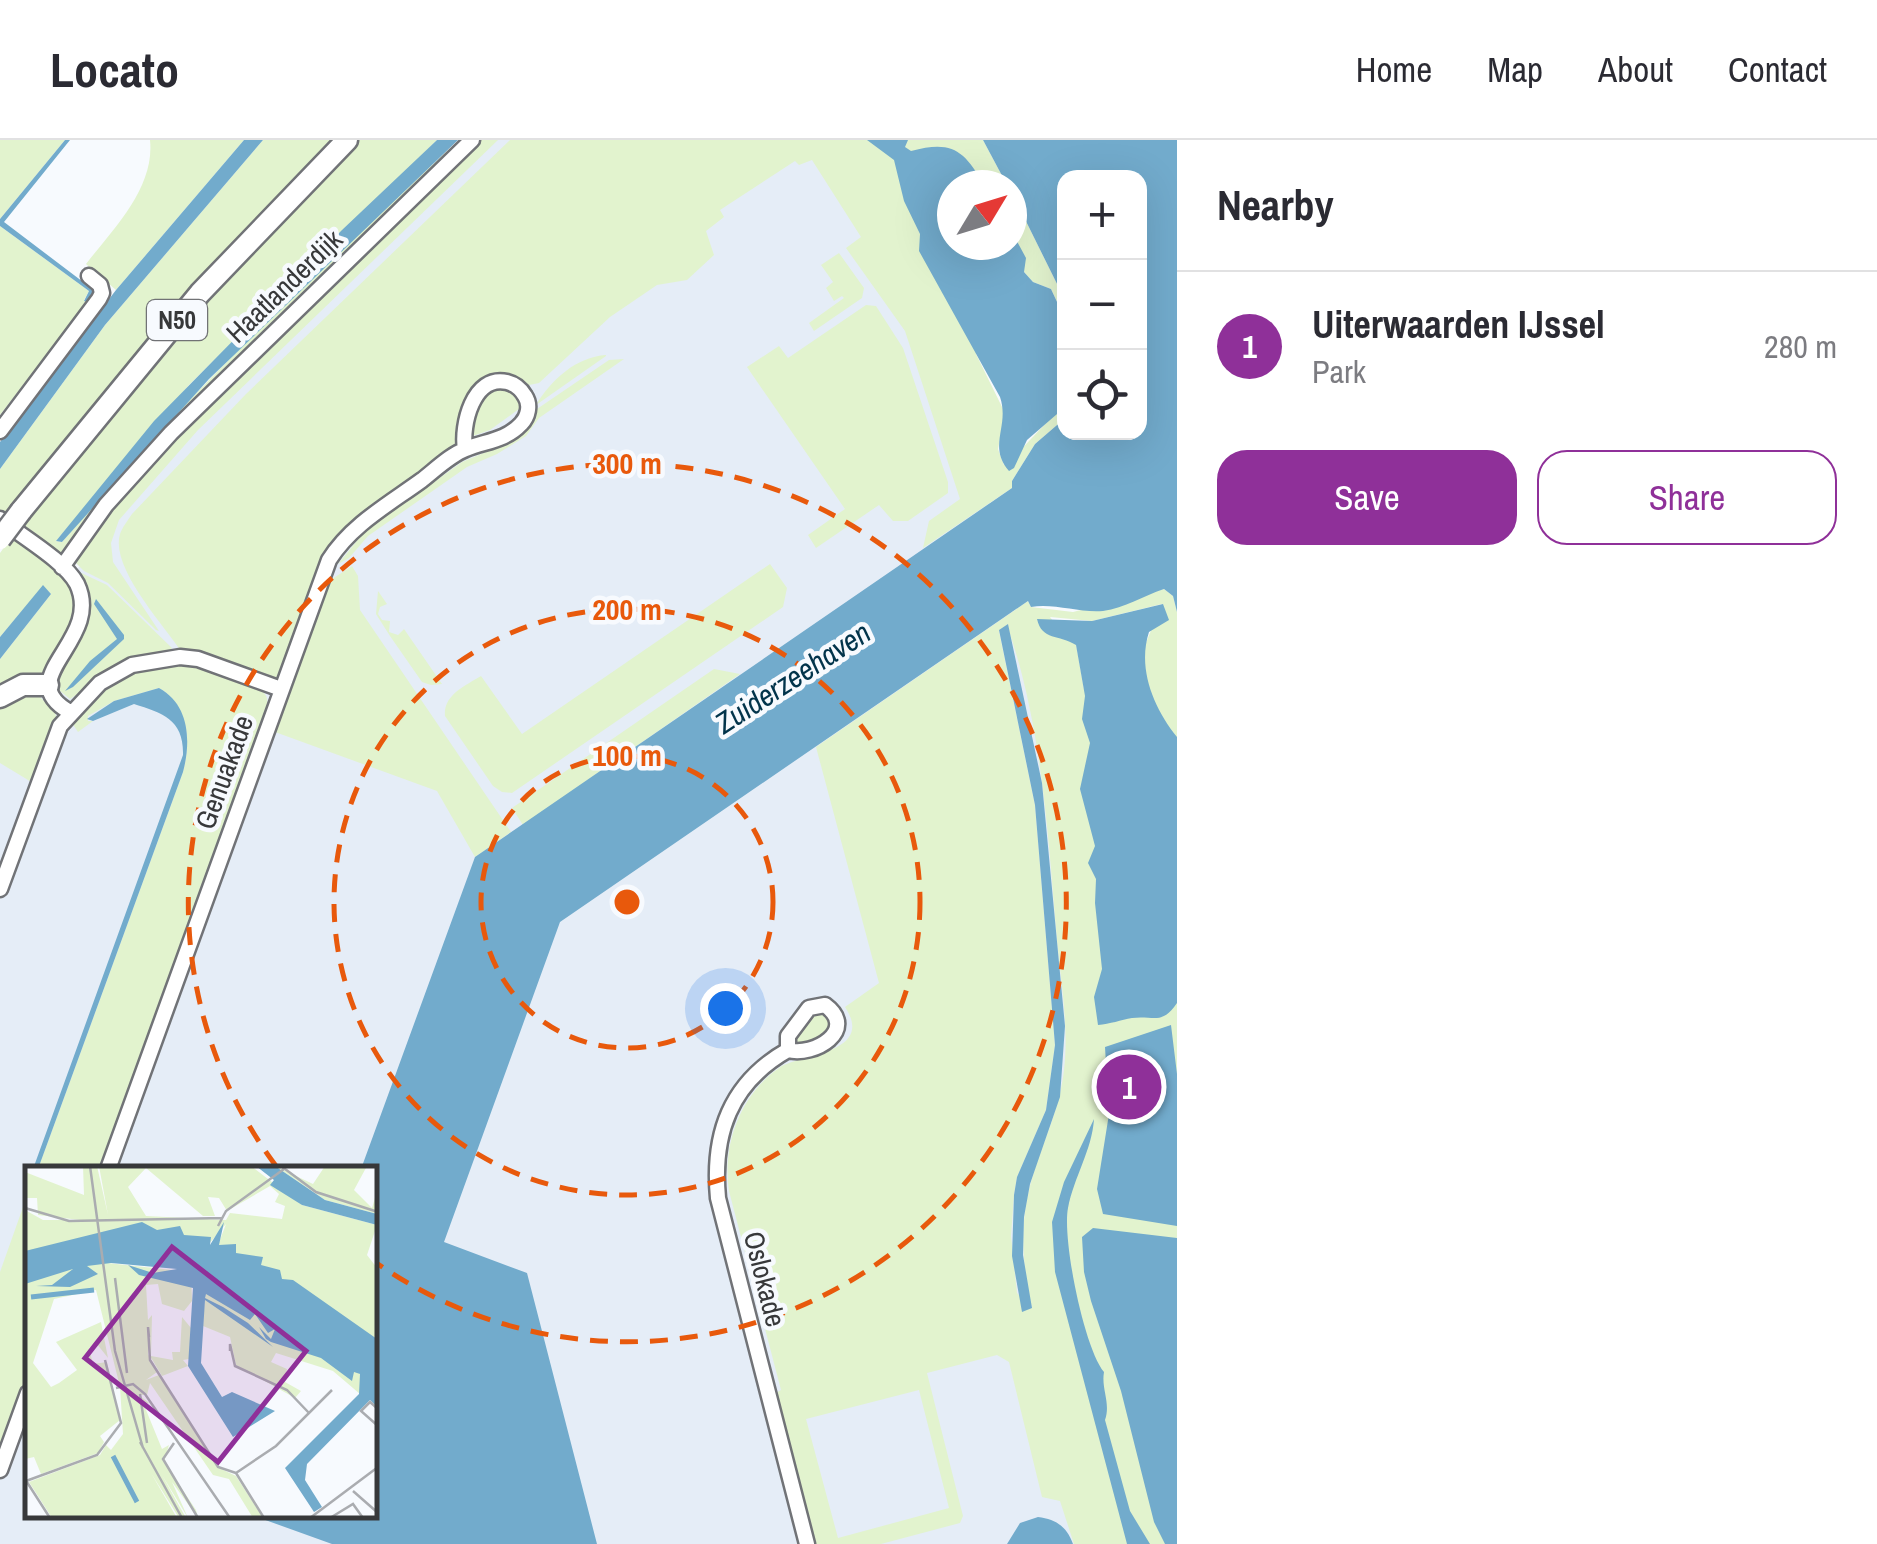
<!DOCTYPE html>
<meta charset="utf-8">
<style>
body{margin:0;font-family:"Archivo Narrow",sans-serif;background:#f7f7f7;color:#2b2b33}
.controls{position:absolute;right:30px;top:30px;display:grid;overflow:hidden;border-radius:20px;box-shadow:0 10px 40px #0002}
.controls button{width:90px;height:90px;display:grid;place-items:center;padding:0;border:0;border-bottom:2px solid #e1e1e2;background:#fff;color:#2b2b33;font:50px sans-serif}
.compass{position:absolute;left:937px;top:30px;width:90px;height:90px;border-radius:50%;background:#fff;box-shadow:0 10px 40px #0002;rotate:52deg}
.you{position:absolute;left:725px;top:868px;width:35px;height:35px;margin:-25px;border:8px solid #fff;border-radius:50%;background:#1a73e8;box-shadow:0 0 0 15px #1a73e833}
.badge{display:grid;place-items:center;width:65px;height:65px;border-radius:50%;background:#8f3099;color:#fff;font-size:32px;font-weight:700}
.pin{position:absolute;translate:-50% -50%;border:5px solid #fff;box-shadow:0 2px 10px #0006}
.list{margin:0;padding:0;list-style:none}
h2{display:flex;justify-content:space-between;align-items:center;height:130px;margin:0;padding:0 40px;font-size:42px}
h2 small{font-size:32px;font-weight:400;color:#7c7c81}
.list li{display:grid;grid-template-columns:65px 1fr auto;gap:30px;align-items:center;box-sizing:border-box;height:150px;padding:0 40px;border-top:2px solid #e1e1e2}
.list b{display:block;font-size:38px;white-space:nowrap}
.list p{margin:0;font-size:32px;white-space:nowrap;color:#7c7c81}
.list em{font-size:32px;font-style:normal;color:#7c7c81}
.actions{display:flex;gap:20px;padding:30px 40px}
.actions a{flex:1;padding:22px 0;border:2px solid #8f3099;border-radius:30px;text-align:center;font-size:35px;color:#8f3099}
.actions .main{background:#8f3099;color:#fff}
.icon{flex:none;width:55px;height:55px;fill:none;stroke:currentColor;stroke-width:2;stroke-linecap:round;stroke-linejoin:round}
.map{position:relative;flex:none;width:1177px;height:1404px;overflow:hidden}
header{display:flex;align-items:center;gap:60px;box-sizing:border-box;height:140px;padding:0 50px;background:#fff;border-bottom:2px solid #e1e1e2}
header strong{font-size:48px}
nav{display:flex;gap:55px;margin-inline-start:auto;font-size:35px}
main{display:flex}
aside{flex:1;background:#fff}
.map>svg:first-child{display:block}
.built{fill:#e5edf7;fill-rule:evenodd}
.green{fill:#e2f3ce;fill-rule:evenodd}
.water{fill:#72abcc}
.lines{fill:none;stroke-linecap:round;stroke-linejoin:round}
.minor-casing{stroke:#717377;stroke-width:19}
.highway-casing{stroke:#717377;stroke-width:25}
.minor{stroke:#fff;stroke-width:14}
.highway{stroke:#fff;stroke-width:20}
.highway-bridge-casing{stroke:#717377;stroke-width:25;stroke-linecap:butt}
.highway-bridge{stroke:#fff;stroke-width:20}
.ring{fill:none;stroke:#e8590c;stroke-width:5;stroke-dasharray:18 12}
.labels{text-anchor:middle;stroke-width:9;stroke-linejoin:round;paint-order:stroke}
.shield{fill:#f7fafe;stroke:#717275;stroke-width:2.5}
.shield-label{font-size:25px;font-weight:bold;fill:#37383a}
.street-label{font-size:28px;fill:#37383a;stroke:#f7fafe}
.water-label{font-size:30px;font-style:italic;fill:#02344b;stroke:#f7fafe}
.inset-river{fill:none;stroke:#72abcc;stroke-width:5}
.inset-road{fill:none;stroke:#aaacb0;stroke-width:2.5}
.view{fill:#8f3099;fill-opacity:0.15;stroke:#8f3099;stroke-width:5}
.inset-edge{fill:none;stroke:#37383a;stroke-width:5}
.centre{fill:#e8590c;stroke:#f7fafe;stroke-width:5}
.ring-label{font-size:30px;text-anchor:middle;font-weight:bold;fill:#e8590c;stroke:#f7fafe;stroke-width:9;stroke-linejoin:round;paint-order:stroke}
</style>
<header>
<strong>Locato</strong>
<nav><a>Home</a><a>Map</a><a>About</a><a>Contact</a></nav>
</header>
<main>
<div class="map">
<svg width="1177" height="1404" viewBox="0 0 1177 1404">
<rect width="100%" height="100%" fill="#f7fafe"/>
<path class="built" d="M489,0H816L969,262L1041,615L1068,845L1107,1404H0V509L35,466L87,420L126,356ZM28,1029H375V1376H28Z"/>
<path class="green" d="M0,0H65L0,79Z
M150,0H244L116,150L86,124C113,89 155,48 150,0Z
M263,0H335L154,193L8,378L0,372V329L105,185Z
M356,0H437L189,245L56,401L62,402C183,257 321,127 459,0H468L349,112L68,412L62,414L24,385L79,309L165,203Z
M478,0H498L198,290L119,380L111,403L113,422L159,491L156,490L108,443L84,431L73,420L109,367L173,296Z
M510,0H983L1007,45H952V105H1012V53L1064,158V177L1051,149L1033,142L1024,132L976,214L1005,273L998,309L1004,325C1026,307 1041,285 1064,268V279L1035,304L1012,341V348L923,408L929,381L960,359L905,191L846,108L861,97L812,20L799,25L795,21L720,70L724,77L706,91L714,115L687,140L657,145L610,177L539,243L524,246L505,236L463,273L454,309L335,403L314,436L306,464L276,539L211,514L181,511C163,484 110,427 120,394C122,388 128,380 132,374L246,254Z
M0,86L89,151L84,160L87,162L0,275Z
M839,113L864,148L862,158L814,191L809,183L844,158L842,156L834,161L826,148L833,142L821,125Z
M866,165L876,166L903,208L948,342V353L908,381H893L879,365L816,408L808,395L845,369L747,227L779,206L788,218Z
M606,215V216L536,265C551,240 576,217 606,215Z
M624,219L539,278L526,296L497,314L467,327L368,396L349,418L338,424L365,391L462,322L510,302L526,289L534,271L609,220Z
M495,246L514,250L523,266L490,290L473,296L468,283L482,255Z
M13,395L62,432L76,453L73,488L40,539L0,552V519L51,454L43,446L0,497V413Z
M770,424L787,448L783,467L512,653L502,652L493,646L445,576C443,555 465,546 481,536L522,594Z
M352,426L358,436L360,470L511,692L475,717L437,651L275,592L329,441Z
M75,430L107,445L172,508L166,513L129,520L70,559L59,550C54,500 114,499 75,430Z
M1164,449L1173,456L1177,472V1404H1074L1060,1361L1042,1357L1009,1222L997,1215L927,1233L963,1376L960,1383L881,1404H815L776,1253L781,1250L729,1051C722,1005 740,955 779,928C799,914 876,914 845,867L879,843L816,607L1028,461L1031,467L1073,472ZM1162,464L1145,505L1084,549L1076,504L1065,497L1050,477L1092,481ZM1007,485C1042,585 1048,695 1057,801C1061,843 1069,887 1064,930C1060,967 1045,997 1034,1032C1019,1077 1021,1122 1032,1168L1017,1153L1011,1096L1014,1055L1017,1037L1046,970L1055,905L1035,665L999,491ZM919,1250L949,1368L838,1398L806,1279Z
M378,451L387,464L380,467L378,474L382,480L390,481L389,492L398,495L404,489L442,544L431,545L422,542L390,496L376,474Z
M184,524C203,526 249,539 263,552C268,557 267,560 268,567L102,1029H38L183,632C191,602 189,565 159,548L114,561L88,576V581H93L78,592L70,580C106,542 131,526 184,524Z
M714,529L740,534L523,685L512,668Z
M34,551L55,572L57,581L33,643L0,623V561Z
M815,870L831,873V894L796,906L792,900Z
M27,1056V1236L0,1312V1132Z"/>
<path class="water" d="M65,0H70L4,82L95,151L87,162L84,161L89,151L0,86V79Z
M244,0H263L105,185L0,329V302L116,150Z
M437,0H458L209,239L62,402L56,401L154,281L342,90Z
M867,0H908L905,7L911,11C952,0 964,10 984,45H952V105H1012V92L1026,118L1024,132L1033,142L1051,149L1064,177V268L1027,300L1014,328L1009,331C987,305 1010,287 1000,257L919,111L920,94L904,61L894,20Z
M983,0H1177V472L1173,456L1164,449C1143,456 1125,468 1103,471C1079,473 1054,463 1031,467L1028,461L560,782L444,1102L527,1133L597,1404H332L257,1377L375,1376V1029H361L475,717L1012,348V341L1035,304L1064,279V292H1140V38H1064V158L1012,53V45H1007Z
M43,445L51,454L0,519V497Z
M96,459L124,495V499L73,547L65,551L90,521L117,499L94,464Z
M1163,464L1169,480L1149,492C1137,529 1154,568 1177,597V863C1161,886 1154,875 1132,878C1121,880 1110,884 1098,885L1094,857L1102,829L1095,763L1096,739L1088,723L1095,706L1080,649L1090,603L1082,579L1085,556L1076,505C1059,494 1042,501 1037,479L1092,481Z
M1008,484L1042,643L1065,886L1060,957L1030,1044L1024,1077L1023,1115L1032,1168L1022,1172L1012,1116L1014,1055L1017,1037L1046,970L1055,905L1035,665L999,490Z
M159,548C190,565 191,602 183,632L38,1029H33L183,615C184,580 163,573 134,564L93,581L87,579L114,561Z
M1171,885L1177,934V1086L1103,1074L1097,1049L1109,974L1105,907Z
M1094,979C1092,1010 1074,1037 1068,1068C1062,1099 1084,1208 1104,1232C1101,1249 1111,1263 1105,1280L1130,1371L1150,1404H1127L1055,1132L1052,1082L1064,1042Z
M1093,1088L1177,1098V1404H1165L1154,1382L1121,1251L1091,1161L1084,1132L1082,1097Z
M1038,1377C1056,1379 1067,1387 1073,1404H1007L1020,1383Z"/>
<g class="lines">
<defs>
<path id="minor" d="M0,291L99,159L102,153L100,145L89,136
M0,379C21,396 65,421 77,444C104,501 9,538 70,572
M62,427L106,365L171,293L472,0
M0,749L60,586L100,543L132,525L180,517L198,519L281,549
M788,910V896L809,868L825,865C859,890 814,917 788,910C730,943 712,994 718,1058L807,1404
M108,1029L329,420C351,385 389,364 422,340C435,330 450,315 466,309C485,301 505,301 521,284C528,277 531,265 525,256C521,249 515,244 507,242C473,234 461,286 465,309
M0,1330L28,1253"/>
<path id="highway" d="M21,371L200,153L347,0
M0,557L23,545H48"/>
</defs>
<use href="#minor" class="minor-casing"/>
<use href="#highway" class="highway-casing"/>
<use href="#minor" class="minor"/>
<use href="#highway" class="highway"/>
<defs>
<path id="highway-bridge" d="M0,399L21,371"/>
</defs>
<use href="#highway-bridge" class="highway-bridge-casing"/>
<use href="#highway-bridge" class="highway-bridge"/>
</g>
<g class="ring">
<circle cx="627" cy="762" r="146"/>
<circle cx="627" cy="762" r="293"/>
<path d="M276 1026A439 439 0 1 1 375 1122"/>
</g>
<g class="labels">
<rect class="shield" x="147" y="160" width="60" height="40" rx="8"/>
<g class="shield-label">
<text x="177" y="189">N50</text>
</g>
<g class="street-label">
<text transform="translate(284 146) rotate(-44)" y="10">Haatlanderdijk</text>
<text transform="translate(224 632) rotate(-70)" y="10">Genuakade</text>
<text transform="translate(765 1139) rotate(76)" y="10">Oslokade</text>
</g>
<g class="water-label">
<text transform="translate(793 538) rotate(-33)" y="10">Zuiderzeehaven</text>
</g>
</g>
<g transform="translate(25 1026)">
<rect width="352" height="352" fill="#f7fafe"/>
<path d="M58,0H72L83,49L74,0H226L277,39L352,59L342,89L352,102V183L193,79L201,58L183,79L0,87V44L18,54H55L13,49L12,32H0V6L59,29ZM121,2L178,50H190L183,31L194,32L202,45L245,20L254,28L250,36L260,40L257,53L205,47L201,54L121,50L103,21ZM250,0L288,18L300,0H342L329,24L347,42L352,25V48L300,34ZM73,96L166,106L167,135L159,145L137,138L133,118L121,119L123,154L127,149L126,190L148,194L147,186H155L157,151L166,162L164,193L158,194L163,200L137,210L125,190V166L123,188L132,206L121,214L134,209L192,301L211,310L238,352H228L204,313L188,309L125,217L122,229H114L124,237L119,239L137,283L144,279L139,296L171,344L173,352L147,316L163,352L137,309L161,352H154L126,307L152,352H27L4,316L75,289L81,279L86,284L98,268L95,221L71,124L29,133L8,197L26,221L34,217L52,204L31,176L76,156L83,192L72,178L64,182L68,198L82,196L95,254L75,270L79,276L73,287L16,308L9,291L0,293V115ZM190,115L335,208V228L308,205L251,187L246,196L262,203L260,216L276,225L270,232L211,199L205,171L178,160L180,129Z" fill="#e2f3ce" fill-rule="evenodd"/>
<path d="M231,0H250L300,34L352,48V59L277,39L245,19L249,14ZM117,56L132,64L155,60L159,69L186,71L185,79L199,56L194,79L211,78V87L238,91L236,99L255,104L257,113L268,114L352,173V241L345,234L282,298L280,314L297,341L289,346L260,302L334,228L335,208L329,206L327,215L296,192L246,176L241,173L234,161L246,173L250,163L243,167L230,148L225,154L181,128L180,132L198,141L223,157L248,181L180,134L176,197L197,231L207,226L250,245L208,271L163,200L168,122L114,109L103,99L128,107L152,103L86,97L62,100L73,108L45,121L11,120L27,119L48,103L0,118V85Z" fill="#72abcc"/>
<path class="inset-river" d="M6,131L69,124M88,290L112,336"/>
<path class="inset-road" d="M65,0L90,185L118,282M256,0L291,26L353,46M0,42L44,55L197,52M193,60L201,45L259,3M90,112L102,207M124,171L123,161L125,194L193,301L211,307M205,185V178L210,200L262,224L284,247M91,222L108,218L120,228L205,352M115,228L122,277M353,243L345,236L336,245L353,260M115,276L157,352M149,277L138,293L173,352M211,307L251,280L307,224M211,307L239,352M0,313L25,352M1,315L72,289L96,257L80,194M328,325L353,347M285,352L353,301M305,352L328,338L338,352"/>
<path class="view" d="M147,81L281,185L193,296L60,192Z"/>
<rect width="352" height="352" class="inset-edge"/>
</g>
<circle cx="627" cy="762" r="15" class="centre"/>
<g class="ring-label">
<text x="627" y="334">300 m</text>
<text x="627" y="480">200 m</text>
<text x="627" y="626">100 m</text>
</g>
</svg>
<div class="controls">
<button>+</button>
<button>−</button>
<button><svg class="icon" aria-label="locate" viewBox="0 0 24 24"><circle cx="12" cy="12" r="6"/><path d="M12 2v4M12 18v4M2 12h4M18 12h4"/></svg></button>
</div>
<svg class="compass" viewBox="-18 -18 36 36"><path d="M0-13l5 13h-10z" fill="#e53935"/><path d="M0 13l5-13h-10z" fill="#7c7c81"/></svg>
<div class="you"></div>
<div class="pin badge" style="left:1129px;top:947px">1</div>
</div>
<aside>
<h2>Nearby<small></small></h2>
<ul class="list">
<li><span class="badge">1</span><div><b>Uiterwaarden IJssel</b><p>Park</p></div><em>280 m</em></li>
</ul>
<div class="actions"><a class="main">Save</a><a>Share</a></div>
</aside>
</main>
